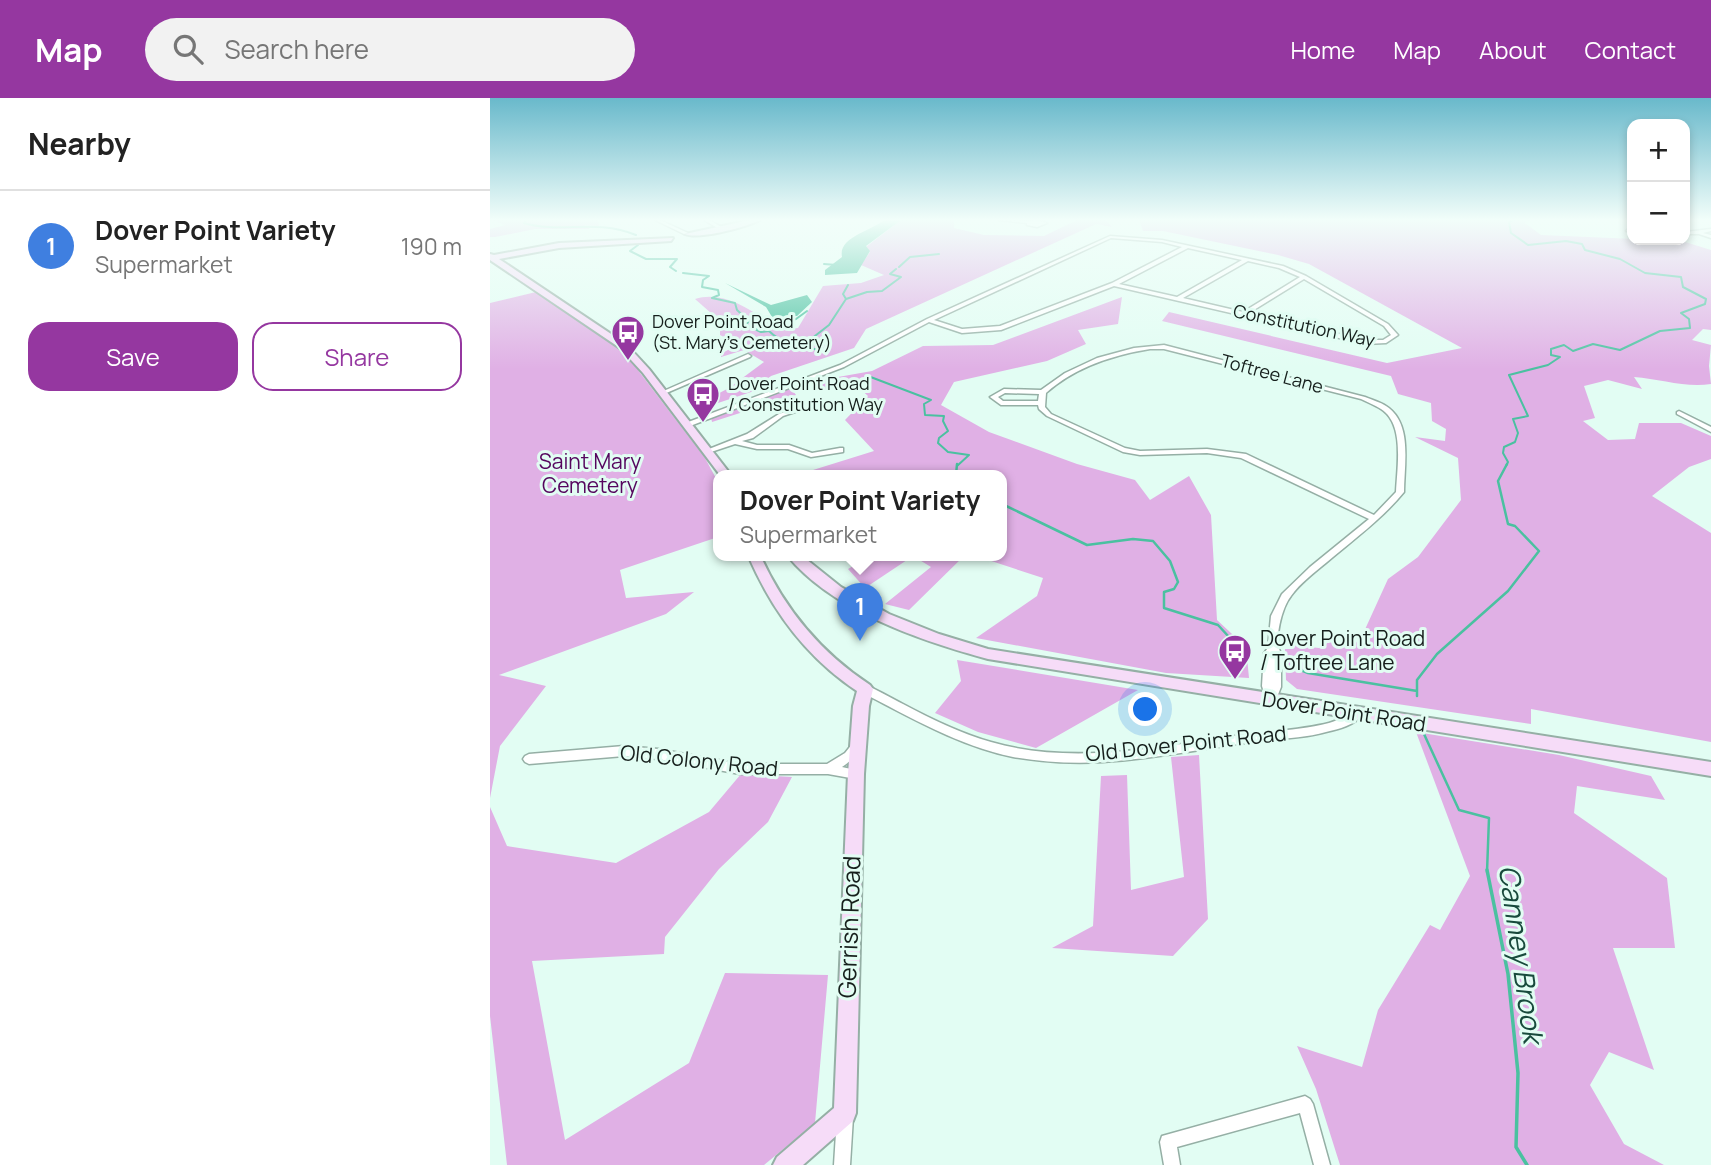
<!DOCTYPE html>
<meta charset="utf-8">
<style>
body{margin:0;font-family:Manrope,sans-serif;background:#f2f2f2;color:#222}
.controls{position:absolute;right:21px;top:21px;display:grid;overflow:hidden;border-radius:14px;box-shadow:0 4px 10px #0003}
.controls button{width:63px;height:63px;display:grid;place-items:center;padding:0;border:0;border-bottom:2px solid #e0e0e0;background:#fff;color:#222;font:35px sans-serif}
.you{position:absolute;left:656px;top:612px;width:24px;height:24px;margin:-18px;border:5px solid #fff;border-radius:50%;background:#1a73e8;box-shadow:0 0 0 10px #1a73e833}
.badge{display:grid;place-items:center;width:46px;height:46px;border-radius:50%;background:#9537a0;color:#fff;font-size:23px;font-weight:700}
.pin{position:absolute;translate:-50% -58px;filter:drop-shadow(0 2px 4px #0008)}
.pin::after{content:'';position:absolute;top:37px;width:24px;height:21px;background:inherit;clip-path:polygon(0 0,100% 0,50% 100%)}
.popup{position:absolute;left:223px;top:372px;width:294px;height:91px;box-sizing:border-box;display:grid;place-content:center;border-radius:14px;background:#fff;filter:drop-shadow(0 2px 5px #0005);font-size:23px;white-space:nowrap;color:#767676}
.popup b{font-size:26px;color:#222}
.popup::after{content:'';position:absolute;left:50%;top:100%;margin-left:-14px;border:14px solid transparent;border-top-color:#fff}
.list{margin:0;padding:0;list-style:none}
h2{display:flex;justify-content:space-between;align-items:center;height:91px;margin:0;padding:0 28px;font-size:30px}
h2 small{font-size:23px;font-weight:400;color:#767676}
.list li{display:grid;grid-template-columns:46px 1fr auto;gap:21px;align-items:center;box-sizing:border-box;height:112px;padding:0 28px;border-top:2px solid #e0e0e0}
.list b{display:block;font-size:26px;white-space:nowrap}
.list p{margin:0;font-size:23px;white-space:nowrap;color:#767676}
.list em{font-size:23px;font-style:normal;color:#767676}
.actions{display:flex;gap:14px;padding:21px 28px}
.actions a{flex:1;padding:16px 0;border:2px solid #9537a0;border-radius:21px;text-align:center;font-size:24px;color:#9537a0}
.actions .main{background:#9537a0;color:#fff}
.icon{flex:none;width:38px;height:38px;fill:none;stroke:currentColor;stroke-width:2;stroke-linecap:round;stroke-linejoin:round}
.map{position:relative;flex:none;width:1221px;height:1067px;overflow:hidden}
header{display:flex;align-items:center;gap:42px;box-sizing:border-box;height:98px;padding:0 35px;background:#9537a0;color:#fff}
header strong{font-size:33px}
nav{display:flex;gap:38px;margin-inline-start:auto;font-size:24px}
.search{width:490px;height:63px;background:#f2f2f2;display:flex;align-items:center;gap:18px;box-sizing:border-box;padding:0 24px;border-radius:38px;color:#767676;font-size:26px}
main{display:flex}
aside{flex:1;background:#fff}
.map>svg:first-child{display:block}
.green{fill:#e0b0e5}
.water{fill:#4ac1a0}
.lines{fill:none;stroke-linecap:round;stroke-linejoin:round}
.stream-far2{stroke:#4ac1a0;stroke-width:2}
.stream-far1{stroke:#4ac1a0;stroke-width:2.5}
.stream{stroke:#4ac1a0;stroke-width:3.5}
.street-casing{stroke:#95afa5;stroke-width:3}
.secondary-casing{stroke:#95afa5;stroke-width:4}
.street{fill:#fff;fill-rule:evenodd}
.secondary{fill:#f6dcf8;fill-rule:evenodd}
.labels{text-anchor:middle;stroke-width:6;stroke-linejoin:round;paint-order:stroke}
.far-poi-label{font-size:18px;fill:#161f1c;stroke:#e2fdf3;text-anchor:start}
.far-street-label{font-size:18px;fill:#161f1c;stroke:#e2fdf3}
.park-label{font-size:21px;fill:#55065e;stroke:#e2fdf3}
.poi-label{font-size:21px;fill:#161f1c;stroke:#e2fdf3;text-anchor:start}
.street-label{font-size:21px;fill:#161f1c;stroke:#e2fdf3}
.near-street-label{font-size:24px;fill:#161f1c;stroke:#e2fdf3}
.near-water-label{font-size:28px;font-style:italic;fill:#184a3c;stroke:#e2fdf3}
</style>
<header>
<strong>Map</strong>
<div class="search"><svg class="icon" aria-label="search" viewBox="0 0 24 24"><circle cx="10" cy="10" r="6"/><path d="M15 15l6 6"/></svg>Search here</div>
<nav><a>Home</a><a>Map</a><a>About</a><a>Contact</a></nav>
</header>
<main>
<aside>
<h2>Nearby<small></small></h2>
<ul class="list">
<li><span class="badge" style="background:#3f7fe0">1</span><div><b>Dover Point Variety</b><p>Supermarket</p></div><em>190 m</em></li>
</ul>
<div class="actions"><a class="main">Save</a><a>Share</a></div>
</aside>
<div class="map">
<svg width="1221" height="1067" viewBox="0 0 1221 1067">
<rect width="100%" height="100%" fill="#e2fdf3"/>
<path class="green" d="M3,122H108L109,128L94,127L100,131H45L5,139H0V131L15,127Z
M411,122H464V130L494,137L554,138L587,122H616L622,129L606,126L376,231L364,250L281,278L264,293L216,309L214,303L239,290L274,264L254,252L231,259V256L248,246L230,237V223L205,201C234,191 267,215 289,232L308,230L333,188L371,185L394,177L371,167L380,154L376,149Z
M649,122H1039L1035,125L1051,137L1192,143L1221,152V232L1213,231L1202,242L1221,247L1219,268L1221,286C1196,290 1170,281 1144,279L1152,291L1118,282L1094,288L1105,320L1093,323L1118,342L1145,341L1149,325H1191L1221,338V361L1199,369L1162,398L1221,435V644L1041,611V626L807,591L796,582L795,551H801L802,547L829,550L839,544L865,546L872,538L898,481L928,459L971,402L968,360L925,339L955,343L956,331L942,323L941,305L908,296L901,278L672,223L679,214L897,265L972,250L819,166L788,157L673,133H653Z
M46,194L122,244L138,259L215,360L228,384V439L130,472L136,500L204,494L176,516L9,577L56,588L10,648L0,700V205Z
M632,199L628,226L588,232L596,246L557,263L464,284L451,307L499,334L587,366L645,382L660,402L699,378L721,417L727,522L756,549L759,580L676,575L486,540L547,498L553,480L483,457H512V377H319L323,372L384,353L355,322L378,298L366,287L332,292L314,285L382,273L433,248L503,247Z
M301,290L306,297L222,324L221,319Z
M382,457H475L419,512L395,506L441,469L423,458L375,490L358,471Z
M467,562L648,592L546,650L488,634L445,615L471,583Z
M926,634L1069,657L1161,678L1175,702L1087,688L1084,715L1177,780L1185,850H1123L1164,972L1119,954L1100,987L1134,1046L1174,1067H850L826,991L807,948L872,969L888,912L940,827L950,832L980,778Z
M709,657L718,821L683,858L562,850L603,828L611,678L637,677L641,792L694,779L681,659Z
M251,676L302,679L278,724L229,771L175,839L174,856L42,863L75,1042L199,965L235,875L338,877L325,1025L274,1067H17L0,918V709L17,748L126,765L219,714Z"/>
<path class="water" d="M394,122H411L376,148L380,153L367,175L335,177V172L352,159C348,139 381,133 394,122Z
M235,185L281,207L317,197L322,204L307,218L282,219L276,209Z"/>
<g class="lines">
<path class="stream-far2" d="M37,122L34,125C71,136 105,120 146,137
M148,147L140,153L156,161H187L180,169L186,173
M334,166L347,167
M409,169L420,159L449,156
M193,175L219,178L213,182L212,189L228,192L229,197L222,200L245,205L247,212L259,223L256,227L271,234L279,233C293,247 305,245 324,243L316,249L336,254
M356,201L353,196L358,187
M266,231L306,221L317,213
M321,241L339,227L356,201L377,194L392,193L411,179L400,176L406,171
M378,278L441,302L434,306L435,317L454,318L453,323L458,333L449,340L448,345L458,354L479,357L467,368
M1016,368L1018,364L1013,355L1014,349L1025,344L1028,335L1023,321L1038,318L1019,277L1058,267L1070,259L1061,257V251L1074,247L1083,253L1103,246L1130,252L1170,233L1200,230L1199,221L1191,215L1215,206L1216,201L1193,189L1191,179L1155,175L1130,161L1095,152L1092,146L1076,143L1038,147L1021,135L1019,124L1023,122"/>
<path class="stream-far1" d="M466,377L467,366
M512,406L597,447L643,441L663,443L680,463L688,484L684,491L674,494V510L728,527L750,551L760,557
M801,568L818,575L927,593
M927,598V582L947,556L1018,493L1049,453L1025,428L1018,426L1008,383L1017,366
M934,636L969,712L999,720L997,774"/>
<path class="stream" d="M997,772L1018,876L1028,975L1026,1049L1037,1067"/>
<defs>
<path id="street" d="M165,122H170L198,135L194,136Z
M214,122H219L235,131L231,132Z
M508,122L542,123L546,122L557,125L547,129L537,127V125Z
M1138,131H1142V133H1136Z
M1221,131V133L1213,135L1221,137V140L1209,136H1195V134Z
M620,138L672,142L793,168L816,178L898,226L908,237L896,245L875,246L624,188L511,232L472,235L439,224L354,269L200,328H194L193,326L350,267L437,221ZM621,140L672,144L692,149L622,185L510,228L472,231L444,222ZM698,150L752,162L687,199L629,186ZM758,163L789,170L810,179L753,214L693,200ZM814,181L894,228L901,237L893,242H875L759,215Z
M674,247L875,299C882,302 890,304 896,308C923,325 914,367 914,394C892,421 863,442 837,464C825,474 810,485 801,498C792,509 783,543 791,555V589L785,604H777L772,588L774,555L778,550L781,518L792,496L820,469L879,421L751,360L717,355L650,357L633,354L557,318L549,311L548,307H511L500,299L514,291L551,292L575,275L607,260L644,250ZM660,251H674L871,301C877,304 885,307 891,311C915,326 907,369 906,394L884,417L756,356L717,351L650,353L635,350L561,316L555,309L556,295C585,269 623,257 660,251ZM515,295L549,296L548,303H513L508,299Z
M258,256L261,258L260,259L174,296L169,295Z
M315,307L318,309L317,310L293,318L263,340L252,343L267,347H299L322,355L350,350H353V354L321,359L298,351H267L245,346L218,355L214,353L257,336L289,316Z
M1189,313L1221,329V334L1187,316V314Z
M375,587C388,592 401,600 413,606C441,621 470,635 501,644C580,667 665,650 744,638C775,633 808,633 839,625C850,622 858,616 868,612L872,613L873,616C865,627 849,631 836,634C812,641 786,640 762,644C712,651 663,661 613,664C583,666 553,664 523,659C469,648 420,619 371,594L370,591L371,588Z
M367,643L371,645L373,648C367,657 361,663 352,669L370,673L372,676L370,679L366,681L338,676H250L168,661L134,658L39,666L35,664L33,661L35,658L39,656L134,648L168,651L250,666H337L355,655L363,645Z
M815,998L820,1001L823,1006L840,1067H824L810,1015L687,1049L690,1067H674L670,1044L672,1038Z
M355,1011L361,1013L363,1019L360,1067H344L347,1019L349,1013Z"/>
<path id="secondary" d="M260,122H270C256,129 209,142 195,136Z
M183,140L181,143L69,150L9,161L136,246L159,271L241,377H230L153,275L130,250L0,162V156L4,157L69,145Z
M258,457H270C295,512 330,554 380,587L383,591L379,608L374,676L366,1015L363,1023L313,1067H283L287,1059L344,1010L358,676L363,608L367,593C316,559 282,513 258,457Z
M297,457H311L351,489L399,516L449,536L498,551L1221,664V678L498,561C432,543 342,513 297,457Z"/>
</defs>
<use href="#street" class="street-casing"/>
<use href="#secondary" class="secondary-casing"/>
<use href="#street" class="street"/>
<use href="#secondary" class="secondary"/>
</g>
<linearGradient id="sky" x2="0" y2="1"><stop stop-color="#69b9cb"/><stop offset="0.45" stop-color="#f2fefa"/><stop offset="1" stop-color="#f2fefa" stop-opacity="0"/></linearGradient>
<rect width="1221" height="271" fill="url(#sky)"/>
<defs>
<symbol id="bus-pin" viewBox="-11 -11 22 30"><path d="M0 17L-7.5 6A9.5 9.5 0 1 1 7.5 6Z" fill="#9537a0" stroke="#e2fdf3"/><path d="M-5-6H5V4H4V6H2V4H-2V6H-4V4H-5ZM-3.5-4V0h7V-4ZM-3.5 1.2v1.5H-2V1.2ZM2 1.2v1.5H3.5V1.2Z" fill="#fff"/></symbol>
</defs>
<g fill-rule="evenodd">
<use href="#bus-pin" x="119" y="215" width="38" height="52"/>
<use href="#bus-pin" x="194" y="277" width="38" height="52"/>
<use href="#bus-pin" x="726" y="534" width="38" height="52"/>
</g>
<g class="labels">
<g class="far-poi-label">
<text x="162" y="230">Dover Point Road<tspan x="162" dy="21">(St. Mary's Cemetery)</tspan></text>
<text x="238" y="292">Dover Point Road<tspan x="238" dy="21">/ Constitution Way</tspan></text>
</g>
<g class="far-street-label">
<text transform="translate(814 228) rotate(12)" y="6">Constitution Way</text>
<text transform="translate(782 276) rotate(15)" y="6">Toftree Lane</text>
</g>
<g class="park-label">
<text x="100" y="371">Saint Mary<tspan x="100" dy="24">Cemetery</tspan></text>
</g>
<g class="poi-label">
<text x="770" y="548">Dover Point Road<tspan x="770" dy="24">/ Toftree Lane</tspan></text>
</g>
<g class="street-label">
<text transform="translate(854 614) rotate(9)" y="7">Dover Point Road</text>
<text transform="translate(696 646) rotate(-6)" y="7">Old Dover Point Road</text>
<text transform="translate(209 663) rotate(6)" y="7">Old Colony Road</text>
</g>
<g class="near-street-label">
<text transform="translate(360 829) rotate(-88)" y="8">Gerrish Road</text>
</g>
<g class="near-water-label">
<text transform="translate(1031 856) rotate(82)" y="10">Canney Brook</text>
</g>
</g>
</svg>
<div class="controls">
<button>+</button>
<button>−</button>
</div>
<div class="you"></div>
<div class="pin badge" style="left:370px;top:543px;background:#3f7fe0">1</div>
<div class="popup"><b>Dover Point Variety</b>Supermarket</div>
</div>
</main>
